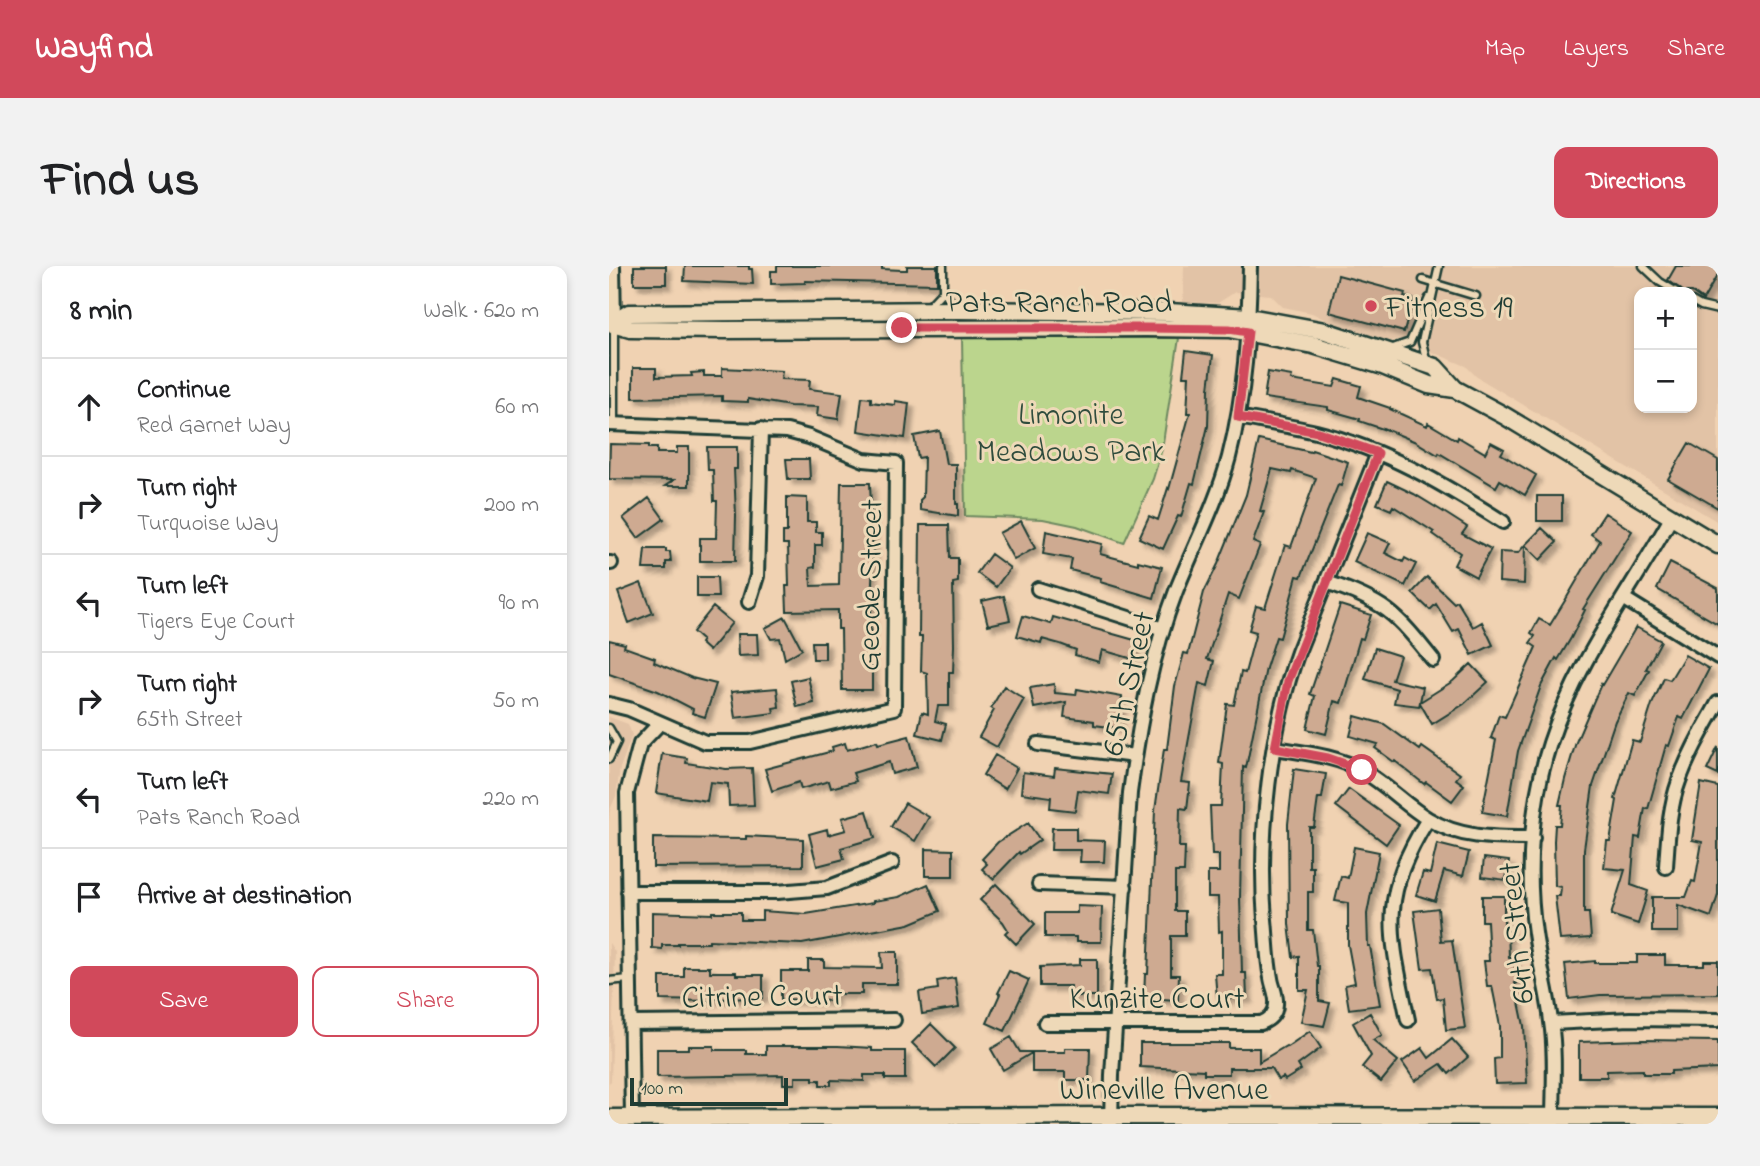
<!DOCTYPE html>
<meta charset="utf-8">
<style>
body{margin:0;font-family:"Indie Flower",sans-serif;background:#f2f2f2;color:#202124}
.controls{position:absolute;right:21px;top:21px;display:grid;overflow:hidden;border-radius:14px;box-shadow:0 4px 10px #0003}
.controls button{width:63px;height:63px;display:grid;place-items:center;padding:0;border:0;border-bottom:2px solid #e0e0e0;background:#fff;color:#202124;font:35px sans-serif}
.scale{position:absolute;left:21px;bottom:18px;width:158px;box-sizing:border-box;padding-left:7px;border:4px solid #1f3d34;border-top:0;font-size:19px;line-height:24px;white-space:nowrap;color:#1f3d34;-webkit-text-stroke:5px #eed9b8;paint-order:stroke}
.stop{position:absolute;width:21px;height:21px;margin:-16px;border:5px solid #d1495b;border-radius:50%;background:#fff}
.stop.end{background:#d1495b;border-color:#fff;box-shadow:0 2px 7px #0008}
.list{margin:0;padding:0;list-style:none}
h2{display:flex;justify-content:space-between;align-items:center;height:91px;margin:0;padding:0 28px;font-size:30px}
h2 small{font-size:23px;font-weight:400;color:#757577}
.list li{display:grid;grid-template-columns:46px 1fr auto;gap:21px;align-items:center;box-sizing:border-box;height:98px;padding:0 28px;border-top:2px solid #e0e0e0}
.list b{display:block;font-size:26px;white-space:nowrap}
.list p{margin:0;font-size:23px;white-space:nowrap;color:#757577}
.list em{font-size:23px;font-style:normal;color:#757577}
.actions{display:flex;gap:14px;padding:21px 28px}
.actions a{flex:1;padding:16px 0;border:2px solid #d1495b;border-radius:14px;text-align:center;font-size:24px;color:#d1495b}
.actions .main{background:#d1495b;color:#fff}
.icon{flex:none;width:38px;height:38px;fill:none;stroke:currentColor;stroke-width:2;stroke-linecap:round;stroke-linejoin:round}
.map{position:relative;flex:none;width:1109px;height:858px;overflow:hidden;border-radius:14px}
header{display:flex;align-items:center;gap:42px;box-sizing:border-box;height:98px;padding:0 35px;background:#d1495b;color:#fff}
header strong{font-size:33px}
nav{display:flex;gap:38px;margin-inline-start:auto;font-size:24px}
.intro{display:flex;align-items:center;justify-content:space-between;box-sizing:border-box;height:168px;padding:0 42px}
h1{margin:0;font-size:49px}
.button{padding:18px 32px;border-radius:14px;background:#d1495b;color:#fff;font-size:24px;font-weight:700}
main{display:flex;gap:42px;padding:0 42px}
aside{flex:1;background:#fff;border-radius:14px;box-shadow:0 4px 10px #0003}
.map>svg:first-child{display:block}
.built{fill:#e2c3a6;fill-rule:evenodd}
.green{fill:#bbd58d;stroke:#6d8960;stroke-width:2}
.building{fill:#ceaa91;stroke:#1f3d34;stroke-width:2;filter:url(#shadow)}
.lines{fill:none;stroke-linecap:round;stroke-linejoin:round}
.service-casing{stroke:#1f3d34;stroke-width:11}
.minor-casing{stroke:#1f3d34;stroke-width:18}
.tertiary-casing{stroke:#1f3d34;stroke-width:21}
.service{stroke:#eed9b8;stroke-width:6}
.minor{stroke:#eed9b8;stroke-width:12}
.tertiary{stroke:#eed9b8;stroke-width:16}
.route{stroke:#d1495b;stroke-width:9}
.poi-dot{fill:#d1495b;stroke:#eed9b8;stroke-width:2.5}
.labels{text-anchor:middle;stroke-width:6;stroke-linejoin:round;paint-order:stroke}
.street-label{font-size:32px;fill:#1f3d34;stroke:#eed9b8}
.poi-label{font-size:32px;fill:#1f3d34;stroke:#eed9b8;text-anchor:start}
.park-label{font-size:32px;fill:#2f4c3d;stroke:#eed9b8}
</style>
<header>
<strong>Wayfind</strong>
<nav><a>Map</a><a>Layers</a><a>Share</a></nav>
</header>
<div class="intro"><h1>Find us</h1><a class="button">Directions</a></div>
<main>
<aside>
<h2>8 min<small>Walk · 620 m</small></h2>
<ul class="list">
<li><svg class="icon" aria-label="ahead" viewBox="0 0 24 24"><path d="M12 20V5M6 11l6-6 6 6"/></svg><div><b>Continue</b><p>Red Garnet Way</p></div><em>60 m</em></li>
<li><svg class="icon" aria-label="right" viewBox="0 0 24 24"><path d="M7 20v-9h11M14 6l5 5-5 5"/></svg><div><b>Turn right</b><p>Turquoise Way</p></div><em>200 m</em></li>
<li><svg class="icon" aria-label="left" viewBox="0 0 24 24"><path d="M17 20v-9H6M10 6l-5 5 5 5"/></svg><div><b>Turn left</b><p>Tigers Eye Court</p></div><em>90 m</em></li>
<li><svg class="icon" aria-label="right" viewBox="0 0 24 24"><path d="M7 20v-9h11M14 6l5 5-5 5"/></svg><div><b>Turn right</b><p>65th Street</p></div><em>50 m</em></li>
<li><svg class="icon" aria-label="left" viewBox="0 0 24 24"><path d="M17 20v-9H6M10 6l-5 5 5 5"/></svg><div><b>Turn left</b><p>Pats Ranch Road</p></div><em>220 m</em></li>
<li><svg class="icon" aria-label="arrive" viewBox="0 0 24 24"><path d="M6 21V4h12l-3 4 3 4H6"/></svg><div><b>Arrive at destination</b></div></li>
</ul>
<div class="actions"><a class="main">Save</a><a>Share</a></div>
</aside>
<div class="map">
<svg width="1109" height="858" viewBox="0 0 1109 858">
<defs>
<filter id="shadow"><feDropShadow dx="5" dy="5" stdDeviation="2" flood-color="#0004"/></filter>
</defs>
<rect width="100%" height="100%" fill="#f0d2b2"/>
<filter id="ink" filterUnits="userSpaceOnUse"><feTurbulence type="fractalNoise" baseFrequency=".0143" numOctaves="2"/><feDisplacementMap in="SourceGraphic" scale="14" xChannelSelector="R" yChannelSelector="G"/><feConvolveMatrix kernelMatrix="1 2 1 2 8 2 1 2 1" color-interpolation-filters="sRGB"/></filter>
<g filter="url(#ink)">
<path class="built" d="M575,0H1109V256L868,111L857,100L823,86L792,73L782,75L725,58L703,47L674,41L662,29L626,26L609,37L574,36ZM1030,26H1083V142H1030Z
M0,451L19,458L23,469L11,502L7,530L1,544L0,555Z
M0,677L6,686L2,815L0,817Z"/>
<path class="green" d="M353,72H570L553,183L544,213L515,277L468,260L434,253L356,250Z"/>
<path class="building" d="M25,0H57V18H25Z
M76,0H140V3H143L144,18L75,15Z
M168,0H273V3L293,4H298V0H328V18L196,15V17L162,18V5H168Z
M1067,0H1109V8L1094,34L1083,26H1075L1059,14Z
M729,9L796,27L795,31L804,33L795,66L720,46Z
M577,85L604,89L600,123L599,160L585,218L582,217L572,251L569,250L554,283L530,272L540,250L549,254L559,222L560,223L581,147H578L580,110H574Z
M24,102H47V111L83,110L82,107L95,106V110H113V102L173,105L172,113L201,114L200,123L233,127L229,153L208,150L209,141L181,140L139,133V136L113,135V130L24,132Z
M659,106L683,110L682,114L725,121L728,113L752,120L749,131L781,142V143L818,160L819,157L848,174L849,171L876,187L882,176L895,183L892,188L927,209L916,229L891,214L887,221L830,187L829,189L807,176L774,162V163L750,155L751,153L719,144V141L655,132Z
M253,131L262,132V136L286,139V135L300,137L296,172L249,165Z
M331,165L337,198H347V238H349V250L311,244V234L314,231L315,191L309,192L305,170Z
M650,174L702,186L703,184L739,196L732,220L729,219L692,311L688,310L671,372L667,371L657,402L637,502L634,501L631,631L633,707H637L638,732L608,733L606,708H613V665L610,666L609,631H599V606H610V589H603L601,540H612L614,498L610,497L618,438L625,439L632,406L636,407L647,366L640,364L647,340L656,342L676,279L682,281L707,212L683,204L682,207L663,203L651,245L655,246L644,276L651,279L630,333L619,328L598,393L605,395L599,420L590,417L572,516L581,517L578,543L571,542L570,581H576L575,606H566V645H576V670H562V709H570L569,734L535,732L536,708H539L546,544L555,483H558L566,420L575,387L579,388L595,326L609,298L637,229Z
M1080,177L1109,194V242L1059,213Z
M1,178L40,179V182H48V187H68V181H80V220H56L65,214L0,213Z
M98,181H128V203H125L127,249L126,295H91V272H107L108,235H105L104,204H99Z
M177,193H200L201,213H179Z
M778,215L805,228L833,245L858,261L853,268L882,283L867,311L845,299L851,287L824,268L825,266L784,240L782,244L768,238Z
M232,217H261L264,289L260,401H263V424H233L232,363H229V344L178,345L177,320H180L179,278H174V266H178V231L198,232V256H207V266H213V279H206V301L201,302L202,320L230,319Z
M928,230H953V255H928Z
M40,232L55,253L29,272L14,252Z
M996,247L1023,265L974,343L976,344L962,372L949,394L947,392L932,420L909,485L898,550L873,546L887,474L882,472L890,449L896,451L927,381L921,377L926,370L922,367L930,353L941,359L957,333L991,275L982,268Z
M412,255L426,282L405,294L390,267Z
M311,259H340L341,292H349V316L344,317L345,380L344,406H340V440H329L326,455L337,458L333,474L308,468L313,446L319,448L318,407L312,405L313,371H310Z
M933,262L948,276L931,294L916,279Z
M437,265L493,278L491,288L529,298V295L553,301L545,332L491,316L492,312L461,304L463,293L434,288Z
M758,267L781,277L776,287L794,296L796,292L807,298L796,320L745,296Z
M916,279L915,318L890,316L891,286L909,287Z
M36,283H57V286H61L62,296H57V303H34Z
M382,288L401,302L387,321L368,307Z
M1061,297L1109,322V358L1048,323Z
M88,311H108L109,331H88Z
M818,311L845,337L848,335L864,361L873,356L884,379L863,389L850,363L844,366L827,338L821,344L803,327Z
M32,317L44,347L20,357L9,326Z
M395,330L401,354L379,359L373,335Z
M731,339L762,349L754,373L751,372L732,437L725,435L717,468L698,463L706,430L701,428Z
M104,341L123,357L100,385L91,377L93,374L84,366Z
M414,350L442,358L444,351L529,375L524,393L493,384L490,396L466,389L467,384L451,378L433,373L432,377L408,370Z
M176,351L193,383L176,393L171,372L162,373L156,362Z
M1027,361L1052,375L1037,403L1040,404L1026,430L1020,427L1006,455L984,520L975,583V647H980L982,672L951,674L946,630H951L952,621L946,620L945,575L946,559H951L953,539H950L956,513L967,476L992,418L993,419Z
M128,368H148L149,389L129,390Z
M0,374L16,378L15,381L46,392L45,396L83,412L107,418L96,451L83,447L84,443L49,425L0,408Z
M203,376H216V393H204Z
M766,382L791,390L783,414L814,421L811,436L844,415L862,398L879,416L855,438L823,458L811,437L810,440L785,437L788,423L756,413Z
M1076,389L1100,403L1074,453L1070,451L1060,480L1057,479L1039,543L1036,542L1031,572L1026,571L1022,619L1039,625L1029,658L1002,649L1016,604L995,602L998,575H1001L1008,534L1006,533L1023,474L1031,476L1043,438L1055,412L1061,414Z
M199,411L205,437L188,441L182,415Z
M445,418L446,427L467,429L468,423L513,431L509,462L485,459V455L455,451L457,436L425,442L421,422Z
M395,420L415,433L388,481L370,471L385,444L382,442Z
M168,422L170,441L164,442L165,447L126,452L122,426Z
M746,450L775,458L811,484L813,481L851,508L847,513L855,519L843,535L817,516L815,518L786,495L785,496L766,482L769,478L741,470Z
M300,470L308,501L283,508L280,496L244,507L247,515L222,522L220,515L192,523L190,516L163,525L156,503L224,485L223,481L236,477L238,484L268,475L269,478Z
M1109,481V509L1098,504Z
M53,488L78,492L77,497L117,503L143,502L145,539L120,540L119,518L101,516L98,535L47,527Z
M386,489L408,502L396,523L374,509Z
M446,502L503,508L500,528L469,524L466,545L441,542L442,531L412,527L414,506L445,510Z
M685,503L717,508L713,532H709L705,561H700V601H704V626H699V664H704L708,700H710V735L721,737L715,760L692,756L699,724H690V690L684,691L680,658L679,558Z
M1092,517L1109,521V629L1102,651L1069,639V666H1043V631H1077L1083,615L1086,616L1093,576L1083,574Z
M740,523L790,559L777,578L727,540Z
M296,537L320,551L306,575L282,561Z
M258,545L266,572L232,582L235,593L208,600L200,568L218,563L219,569L237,564L233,552Z
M419,557L431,574L411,588L410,586L384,613L373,603L378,598L373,593L389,576Z
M443,562H467V574L496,575L495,596H471L472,584H442Z
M137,570L194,573V600L44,601V572L137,573Z
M828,578L860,586L854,610L835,605L826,635L807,629L814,606L821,608Z
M745,581L770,586L758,648L759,680H761L771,739L740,743L736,719L746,717L739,679V637L726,635L732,610L739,612Z
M316,583L344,584V610H316Z
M875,592L900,595L897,614L873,611Z
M319,618L331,645L300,658L193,678L100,674V677H69V679H53V683L43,682V646L103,648V646H132V654H153V645L197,648L264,637V635L290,631Z
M387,618L426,658L407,678L396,667L399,664L394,656L371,634Z
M873,630H895V661H899L900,692H905L908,717H906L915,760L918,817L886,818L885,793L891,792V760L883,720H878L875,695H880L878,655H873Z
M468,640L493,641L492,676H467V671H436V647H468Z
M829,642L832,675L843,674L856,762L837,764L834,732L828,733L823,702L813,703L805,645Z
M272,686H288V718H253V728H225V735L172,733V705H199V694H215V701L273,702Z
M1028,689H1056V699H1095V695H1109V728L991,729L960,733L956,698L986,695V697H1028Z
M471,693H488V730H462V720H431V701L471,699Z
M75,701H101V706H127V709H154V732L101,733V735L51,734V711H75Z
M400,705L420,714L396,765L378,757L391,728L389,727Z
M346,712L350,742L313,748L310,726L329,723L328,715Z
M761,747L773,769L764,774L789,795L772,816L753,801L762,790L744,757Z
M322,758L346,782L327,801L303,777Z
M701,765L712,782L689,799L692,804L676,814L674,811L669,814L662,802H620V808H595V804L531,801V777H620V782H650V796L677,780L678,781Z
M402,771L411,786H456V782H481L480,814H456V806H423V787L394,804L382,783Z
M843,773L859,791L840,808L832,798L806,815L793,796L813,782L820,792Z
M1034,774L1109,775V803L1062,805V808H1034V804L998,805V811H970V776Z
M80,780H105V784H137V788H157V780H229L263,782V785H296V813H276V809H255V815L222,814V819H211V814H204V811H186V818H174V809L48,811V783H80Z"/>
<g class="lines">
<defs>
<path id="service" d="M334,0V25L348,43
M1034,0L1051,16L1068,26
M814,14L867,30
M1083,35L1092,40L1109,44
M319,41L334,25
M781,83L801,76L820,32
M818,97L813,76L830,0
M5,158V59
M0,462L8,476L0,493
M0,715L20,713"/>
<path id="minor" d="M4,0L5,57
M629,151C655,156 682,160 707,166C776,183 836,219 894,256
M0,158L178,165L200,171L255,194L287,197L285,442L141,476H96L20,443L0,438
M0,297H2
M717,316C775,335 787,347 824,394
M429,323L554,363
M1014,332L1109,391
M140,336L148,310L152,163
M429,478L526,490
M666,482C696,487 728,490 754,505C778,519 796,539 819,553C852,573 887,572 924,572
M1057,601C1059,572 1060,542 1070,515C1080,487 1095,462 1109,437
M430,618L516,621
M19,626H168L218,622L283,597
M799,754C781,666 769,634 819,553
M22,757L285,754
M436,757H652C660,754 667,748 667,738C668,729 663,720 662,712C658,693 658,673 656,654C649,571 661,464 689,386L769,187
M943,757L1021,753L1109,754
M23,852L18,527L31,478L51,457
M502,858L503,809L521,527C530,459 542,390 567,325C585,280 608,237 620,191C636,129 640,63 641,0
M944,858C944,824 947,789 942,756C939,726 930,697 926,667C917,605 922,536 941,477C967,396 1021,326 1062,252"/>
<path id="tertiary" d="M0,57L21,63L117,64L537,62L620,63L661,71L704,79L774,100L820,119L846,123L896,150L1109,279
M5,57L20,47L349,44L560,46L640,51L716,65L826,101L846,123
M0,852L502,850L1109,851"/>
</defs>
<use href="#service" class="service-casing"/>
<use href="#minor" class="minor-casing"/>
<use href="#tertiary" class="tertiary-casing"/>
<use href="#service" class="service"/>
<use href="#minor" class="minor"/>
<use href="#tertiary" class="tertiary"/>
</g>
</g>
<g class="lines" filter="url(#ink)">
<path class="route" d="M293,62H537L620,63L639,66L629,151L709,166L769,187L679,415L666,482L719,492L753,504"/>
</g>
<circle class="poi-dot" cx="762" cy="40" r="7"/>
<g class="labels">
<g class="street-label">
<text x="450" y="46">Pats Ranch Road</text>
<text transform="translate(260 319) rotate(-89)" y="11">Geode Street</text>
<text transform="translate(518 417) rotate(-77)" y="11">65th Street</text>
<text transform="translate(906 667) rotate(-96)" y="11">64th Street</text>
<text transform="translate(153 729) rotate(-1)" y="11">Citrine Court</text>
<text x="548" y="742">Kunzite Court</text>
<text x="555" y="833">Wineville Avenue</text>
</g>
<g class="poi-label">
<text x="776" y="51">Fitness 19</text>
</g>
<g class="park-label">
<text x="462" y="158">Limonite<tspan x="462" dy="37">Meadows Park</tspan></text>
</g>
</g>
</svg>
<div class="controls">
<button>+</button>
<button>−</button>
</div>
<div class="scale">100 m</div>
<div class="stop" style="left:753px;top:504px"></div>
<div class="stop end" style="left:293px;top:62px"></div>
</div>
</main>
